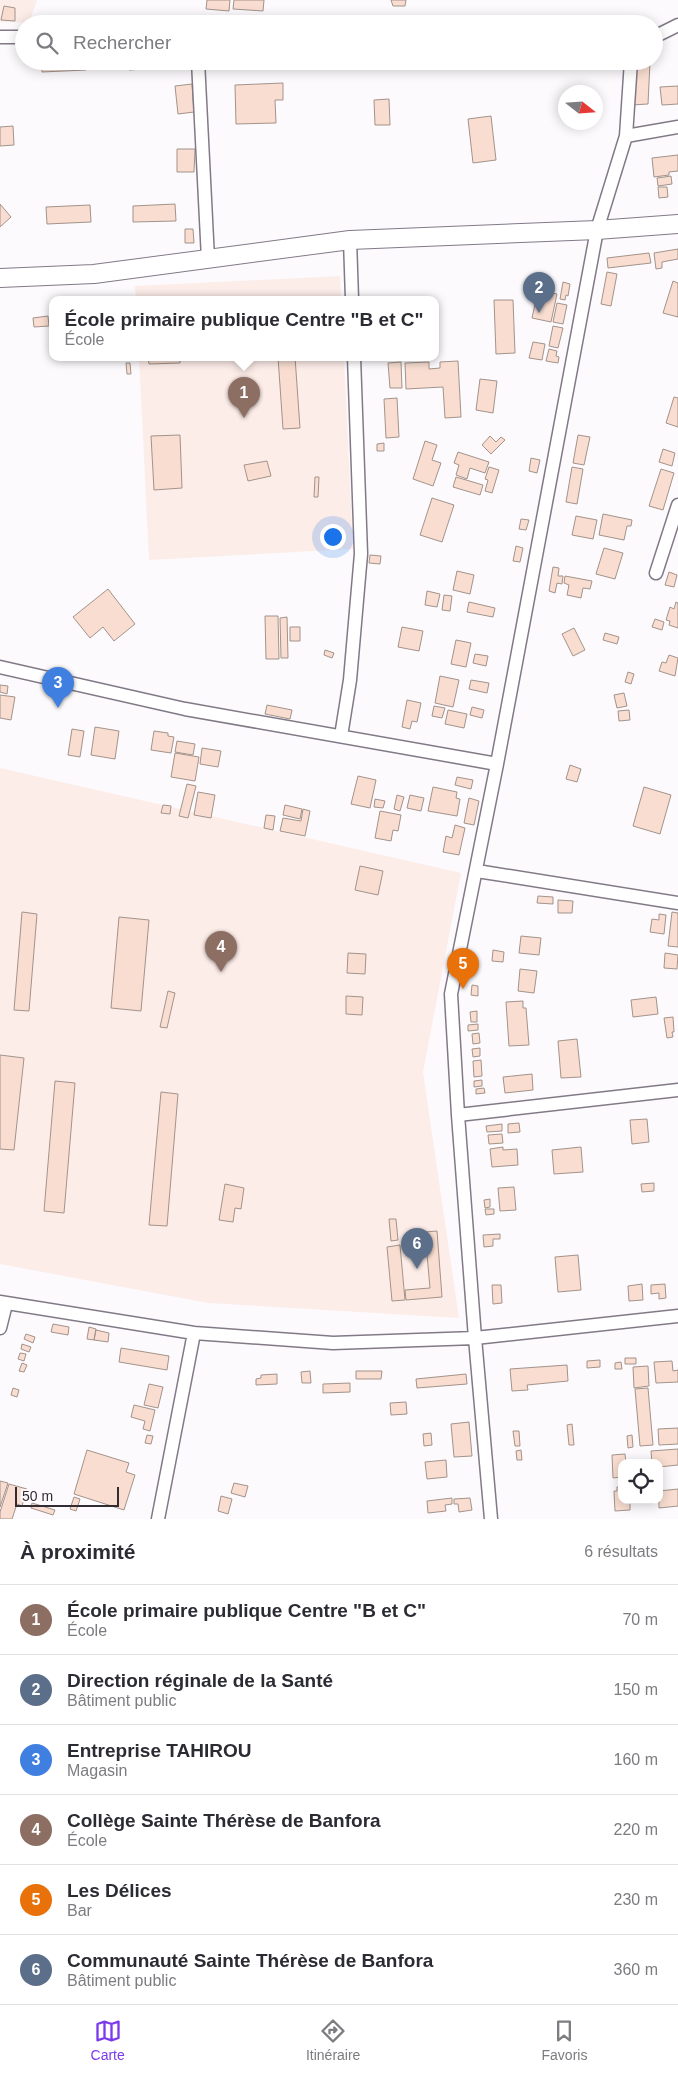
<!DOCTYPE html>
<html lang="fr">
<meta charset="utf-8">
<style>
body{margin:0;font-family:Helvetica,sans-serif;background:#f2f2f3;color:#2b2b33}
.controls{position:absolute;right:15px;bottom:15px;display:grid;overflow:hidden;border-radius:10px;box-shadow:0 2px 12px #0003}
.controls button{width:45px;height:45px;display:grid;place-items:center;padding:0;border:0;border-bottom:1px solid #e1e1e2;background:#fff;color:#2b2b33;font:25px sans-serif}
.compass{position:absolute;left:558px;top:85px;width:45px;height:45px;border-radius:50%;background:#fff;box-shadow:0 2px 12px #0003;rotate:107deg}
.scale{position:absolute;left:15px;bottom:12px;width:104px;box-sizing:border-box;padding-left:5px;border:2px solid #302c32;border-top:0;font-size:14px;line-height:18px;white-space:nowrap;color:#302c32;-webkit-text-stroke:4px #fcfafd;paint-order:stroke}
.you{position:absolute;left:332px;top:536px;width:18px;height:18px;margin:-12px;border:4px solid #fff;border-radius:50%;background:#1a73e8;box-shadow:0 0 0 8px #1a73e833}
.badge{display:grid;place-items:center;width:32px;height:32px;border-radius:50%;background:#7c3aed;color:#fff;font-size:16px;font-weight:700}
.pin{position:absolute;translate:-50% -41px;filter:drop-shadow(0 1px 2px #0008)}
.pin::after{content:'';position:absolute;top:26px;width:18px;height:15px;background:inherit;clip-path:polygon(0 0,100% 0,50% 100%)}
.popup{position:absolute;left:49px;top:296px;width:390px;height:65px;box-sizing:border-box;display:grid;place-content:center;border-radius:10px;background:#fff;filter:drop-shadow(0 1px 4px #0005);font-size:16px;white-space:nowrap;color:#7c7c81}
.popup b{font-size:19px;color:#2b2b33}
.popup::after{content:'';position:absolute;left:50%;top:100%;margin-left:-10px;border:10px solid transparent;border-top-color:#fff}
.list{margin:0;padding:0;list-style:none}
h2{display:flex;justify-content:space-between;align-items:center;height:65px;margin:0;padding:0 20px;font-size:21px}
h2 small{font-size:16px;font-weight:400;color:#7c7c81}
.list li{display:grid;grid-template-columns:32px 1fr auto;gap:15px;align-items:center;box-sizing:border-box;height:70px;padding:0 20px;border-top:1px solid #e1e1e2}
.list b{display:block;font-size:19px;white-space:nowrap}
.list p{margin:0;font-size:16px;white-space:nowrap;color:#7c7c81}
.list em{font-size:16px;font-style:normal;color:#7c7c81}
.icon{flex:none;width:28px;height:28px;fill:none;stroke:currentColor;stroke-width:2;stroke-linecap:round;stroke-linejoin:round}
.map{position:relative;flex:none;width:678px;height:1519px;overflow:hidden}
.search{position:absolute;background:#fff;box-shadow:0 2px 12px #0003;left:15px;right:15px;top:15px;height:55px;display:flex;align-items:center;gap:12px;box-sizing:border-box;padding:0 18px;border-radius:28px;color:#7c7c81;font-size:19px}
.sheet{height:485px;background:#fff}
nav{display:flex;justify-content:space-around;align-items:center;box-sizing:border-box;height:70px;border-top:1px solid #e1e1e2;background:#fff;font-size:14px;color:#7c7c81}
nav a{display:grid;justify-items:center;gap:2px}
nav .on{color:#7c3aed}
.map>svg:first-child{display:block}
.education{fill:#fdede9}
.building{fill:#f8ddd0;stroke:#a3938b}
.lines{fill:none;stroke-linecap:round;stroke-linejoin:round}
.street-casing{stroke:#827987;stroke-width:15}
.secondary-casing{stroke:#827987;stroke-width:20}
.street{stroke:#fff;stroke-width:12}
.secondary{stroke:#fff;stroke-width:18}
</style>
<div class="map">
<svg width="678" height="1519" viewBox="0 0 678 1519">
<rect width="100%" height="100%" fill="#fcfafd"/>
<path class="education" d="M0,0H37L29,23L0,22Z
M340,276L341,299H136L135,286Z
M139,357H344L353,549L149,560Z
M0,768L461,873L423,1072L459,1318L208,1303L0,1264Z"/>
<path class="building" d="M207,0H230L229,11L206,9Z
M234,0H264L263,11L233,9Z
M391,0H406L405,6H393Z
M4,6L15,8V21L1,20Z
M42,61H86V70L42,72Z
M129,61H173V67L129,70Z
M635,61H653L650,62L648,104L631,105Z
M283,83V100H275L276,123L236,124L235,85Z
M192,84L194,112L178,114L175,86Z
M678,86V104L662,105L660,87Z
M389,99L390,125H375L374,100Z
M491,116L496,160L473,163L468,119Z
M13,126L14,145L0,146V127Z
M177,149H195L194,172H177Z
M678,155V171L669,172V175L654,177L652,158Z
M671,176L672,184L658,186L657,178Z
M658,187H667L668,197L659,198Z
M0,204L11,217L0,227Z
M175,204L176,221L133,222V206Z
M90,205L91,222L47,224L46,207Z
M185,229H193L194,243H185Z
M678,249V259L662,262V268L656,269L654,253Z
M649,253L651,263L608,268L607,258Z
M607,272L617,274L611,306L601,304Z
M673,281L678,283V317L663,313Z
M563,282L570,284L568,296L566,295L565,300L560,299Z
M538,290L557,294L551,322L532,318Z
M494,300H513L515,353L496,354Z
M557,303L567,305L563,324L553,322Z
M48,316L49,326L34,327L33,318Z
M553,326L563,328L558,348L549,346Z
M533,342L545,344L542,360L529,358Z
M549,349L557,351L556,356L559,357L558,363L546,361Z
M148,357H180V363L149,364Z
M278,357H295L300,428L283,429Z
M458,361L461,417L445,418L443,387L406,389L405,363L429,362V369L440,368V362Z
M401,362L402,388H390L388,363Z
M126,363H130L131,374H127Z
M480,379L497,381L493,413L476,410Z
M674,397L678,398V427L666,423Z
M397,398L399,437L386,438L384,399Z
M180,435L182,488L154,490L151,436Z
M578,435L590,437L584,465L573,463Z
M490,436L496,442L501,437L505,440L491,454L482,445Z
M425,441L437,445L432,460L441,463L433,486L413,479Z
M384,443V451H377V444Z
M663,449L675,453L672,466L659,462Z
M458,452L489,462L485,473L470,468L467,479L456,475L459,465L454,463Z
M531,458L540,460L537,473L529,471Z
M267,461L271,476L248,481L244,465Z
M489,467L499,470L492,493L485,491L488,480L485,479Z
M572,467L583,469L577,504L566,502Z
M661,469L674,473L663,510L649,506Z
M315,477H319L318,497H314Z
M456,477L483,485L480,495L453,487Z
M432,498L454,505L442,542L420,535Z
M603,514L632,520L631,526H627L624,540L599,535Z
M576,516L597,520L593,539L572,535Z
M521,519L529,520L526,530L519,529Z
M516,546L523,548L520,562L513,561Z
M604,548L623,553L615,579L596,574Z
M370,555L381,556L380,564L369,563Z
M553,567L559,568L558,576H563L562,584L557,583L555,593L549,591Z
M457,571L474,575L470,594L453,590Z
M669,572L677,575L674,587L665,585Z
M565,576L592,581L590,589L583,588L581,598L567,595L569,585L564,583Z
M108,589L135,624L114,641L103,627L90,638L73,617Z
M427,591L440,594L437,607L425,605Z
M444,595L452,596L450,611L442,610Z
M469,602L495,608L493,617L467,612Z
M676,602L678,603V628L669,625L670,621L666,620L670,607L674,609Z
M265,616H278L279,659H266Z
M287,617L288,658H281L280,618Z
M655,619L664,622L662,630L652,627Z
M290,627H300V641H290Z
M402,627L423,631L419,651L398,647Z
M574,628L585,650L573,656L562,634Z
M605,633L619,637L617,644L603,640Z
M456,640L471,643L466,667L451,664Z
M325,650L334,653L332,658L324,655Z
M475,654L488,656L486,666L473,663Z
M669,655L678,658L675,676L659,671L662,662L666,663Z
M628,672L634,674L631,684L625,682Z
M440,676L459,680L453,707L435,703Z
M471,680L489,683L487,693L469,689Z
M0,685L8,686L7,694L0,692Z
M624,693L627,706L617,708L614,695Z
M0,695L15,697L11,720L0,718Z
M407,700L421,703L417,722L412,721L410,729L402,727Z
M267,705L292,710L290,719L265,714Z
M434,706L445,708L442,718L432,716Z
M472,707L484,710L482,718L470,715Z
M448,710L467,714L464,728L445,724Z
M629,710L630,720L619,721L618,711Z
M95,727L119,731L115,759L91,755Z
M72,729L84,731L80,757L68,755Z
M154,731L168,733V736L174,737L171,753L151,750Z
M177,741L195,744L193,755L175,752Z
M202,748L221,751L218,767L200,764Z
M175,753L199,757L195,781L171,777Z
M570,765L581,769L577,782L566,779Z
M358,776L376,780L370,808L351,804Z
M457,777L473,780L471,789L455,785Z
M187,784L196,786L188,818L179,816Z
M433,787L457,792L456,798L460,799L457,816L428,811Z
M644,787L671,795L660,834L633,826Z
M198,792L215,795L211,818L194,815Z
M397,795L404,797L400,811L394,809Z
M410,795L424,798L421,811L407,808Z
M469,798L479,801L474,825L464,823Z
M375,799L385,801L383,808L374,807Z
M163,805L171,806L170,814L161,813Z
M285,805L302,809L300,819L283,815Z
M303,809L310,811L305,836L280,831L283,818L301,821Z
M380,811L401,815L398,831L393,830L391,841L375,838Z
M266,815L275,816L273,830L264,828Z
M455,825L465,828L459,855L443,852L446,836L452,838Z
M360,866L383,871L378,895L355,890Z
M538,896L553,897V904L537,903Z
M558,900L573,901L572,913H558Z
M22,912L37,914L29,1011L14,1010Z
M672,912L678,913V947L668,946Z
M659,914L666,915L664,934L650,932L652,919L659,920Z
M119,917L149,920L141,1011L111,1008Z
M521,936L541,938L539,955L519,953Z
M493,950L504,952L503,962L492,961Z
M348,953L366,954L365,974L347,973Z
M665,953L678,955L677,969L664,968Z
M520,969L537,971L534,993L518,991Z
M472,985L478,986V996L471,995Z
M168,991L175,993L167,1028L160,1027Z
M346,996L363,997L362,1015L346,1014Z
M656,997L658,1014L633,1017L631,1000Z
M523,1001V1008H526L529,1045L509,1046L506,1002Z
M477,1011V1022H471L470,1012Z
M673,1017L674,1032H672L673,1037L667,1038L664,1018Z
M478,1024V1030L468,1031V1025Z
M479,1033L480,1043L473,1044L472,1034Z
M577,1039L581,1077L561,1078L558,1041Z
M480,1048V1056L473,1057L472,1049Z
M0,1055L24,1058L14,1150L0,1149Z
M481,1060L482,1076L474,1077L473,1061Z
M532,1074L533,1090L505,1093L503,1077Z
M482,1080V1086L474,1087V1081Z
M55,1081L75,1083L64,1213L44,1211Z
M484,1088L485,1093L476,1094V1089Z
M161,1092L178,1094L167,1226L149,1225Z
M647,1119L649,1142L632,1144L630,1120Z
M519,1123L520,1132L508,1133V1124Z
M502,1124V1131L487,1132L486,1126Z
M502,1134L503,1143L489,1144L488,1135Z
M503,1147V1150L517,1149L518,1165L492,1167L490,1149Z
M581,1147L583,1172L554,1174L552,1150Z
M654,1183V1191L642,1192L641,1184Z
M225,1184L244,1188L241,1209L235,1208L233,1222L219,1220Z
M514,1187L516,1210L500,1211L498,1188Z
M490,1199V1207L485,1208L484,1200Z
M485,1209H494V1214L486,1215Z
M389,1219H396L398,1240L391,1241Z
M437,1231L442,1297L406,1300L405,1290L430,1288L425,1232Z
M500,1234V1239H493V1246L484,1247L483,1235Z
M400,1245L405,1300L392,1301L387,1247Z
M578,1255L581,1290L558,1292L555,1257Z
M642,1284L643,1300L629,1301L628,1286Z
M665,1284L666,1298L659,1299V1293L651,1294V1285Z
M492,1285H501L502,1303L493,1304Z
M53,1324L69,1327L68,1335L51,1332Z
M89,1327L96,1329L94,1340L87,1339Z
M96,1330L109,1333L108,1342L94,1340Z
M26,1334L35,1337L33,1343L24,1339Z
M22,1344L31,1347L29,1352L21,1349Z
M121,1348L169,1356L167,1370L119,1362Z
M20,1353L26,1354L24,1361L18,1359Z
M625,1358H636V1364H625Z
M600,1360V1367L587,1368V1361Z
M672,1361L673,1371L678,1370V1382L656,1383L654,1362Z
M621,1362L622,1369H615V1363Z
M22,1363L27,1365L24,1372L19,1371Z
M567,1365L568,1381L527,1385L528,1390L512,1391L510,1369Z
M648,1366L649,1386L634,1388L633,1367Z
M310,1371L311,1383H302L301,1372Z
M356,1371H382L381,1379H356Z
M277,1374V1384L256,1385V1379L261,1378V1375Z
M466,1374L467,1384L417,1388L416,1379Z
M350,1383V1392L323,1393V1384Z
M149,1384L163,1387L158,1408L144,1405Z
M13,1388L19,1390L17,1397L11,1395Z
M648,1388L653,1445L640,1446L635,1389Z
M406,1402L407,1414L391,1415L390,1403Z
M134,1405L155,1410L150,1431L143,1429L145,1421L131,1417Z
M469,1422L472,1456L454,1457L451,1424Z
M572,1424L574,1445H569L567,1425Z
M678,1428V1444L659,1445L658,1429Z
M513,1431H519L520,1446H515Z
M431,1433L432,1445L424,1446L423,1434Z
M147,1435L153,1436L151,1444L145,1443Z
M632,1435L633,1447L628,1448L627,1436Z
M678,1449V1465L659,1467V1463H652L651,1451Z
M87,1450L129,1463L126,1472L135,1475L124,1510L74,1494Z
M521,1450L522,1460H517L516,1451Z
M625,1454L626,1463H622V1477L613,1478L612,1455Z
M446,1460L447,1477L427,1479L425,1462Z
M0,1481L8,1483L0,1507Z
M234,1483L248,1486L245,1497L231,1493Z
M9,1484L27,1489L22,1506L17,1504L12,1519H0V1512Z
M617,1487H622V1500H630V1510L615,1511L614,1491H617Z
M678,1489V1506L659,1508V1491Z
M221,1496L232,1499L228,1514L218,1511Z
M74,1497L80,1499L76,1511L70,1509Z
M452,1498V1504L445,1505L446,1511L428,1513L427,1501Z
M470,1498L472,1510L459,1512L458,1504H454V1499Z
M32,1503L55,1510L53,1515L31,1508Z"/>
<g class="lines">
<defs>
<path id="street" d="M0,37H24
M654,37L678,25
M198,61L208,259
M626,136L678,127
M350,240L352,299
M656,573L678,505
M0,667L185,709L497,764
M341,736L350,680L361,554L354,357
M477,871L678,903
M458,1115L678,1090
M0,1302L194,1333L333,1343L475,1338L678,1316
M0,1328L6,1304
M158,1519L194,1333
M491,1519L475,1338L458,1115L451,994L497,764L597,230L626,136L631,61"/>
<path id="secondary" d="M0,278L94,274L350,240L597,230L678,224"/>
</defs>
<use href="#street" class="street-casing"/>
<use href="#secondary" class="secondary-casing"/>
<use href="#street" class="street"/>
<use href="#secondary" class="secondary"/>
</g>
</svg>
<div class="controls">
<button><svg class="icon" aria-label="locate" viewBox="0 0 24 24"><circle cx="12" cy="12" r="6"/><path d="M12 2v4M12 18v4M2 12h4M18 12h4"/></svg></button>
</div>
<svg class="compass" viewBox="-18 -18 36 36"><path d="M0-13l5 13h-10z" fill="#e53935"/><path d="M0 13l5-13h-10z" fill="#7c7c81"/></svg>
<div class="scale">50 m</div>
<div class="you"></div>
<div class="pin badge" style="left:244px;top:418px;background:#8d6e63">1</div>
<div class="popup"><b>École primaire publique Centre &quot;B et C&quot;</b>École</div>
<div class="pin badge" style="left:539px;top:313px;background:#5c6f8a">2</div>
<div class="pin badge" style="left:58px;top:708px;background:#3f7fe0">3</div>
<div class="pin badge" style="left:221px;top:972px;background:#8d6e63">4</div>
<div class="pin badge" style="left:463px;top:989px;background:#e8710a">5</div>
<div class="pin badge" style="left:417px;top:1269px;background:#5c6f8a">6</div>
<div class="search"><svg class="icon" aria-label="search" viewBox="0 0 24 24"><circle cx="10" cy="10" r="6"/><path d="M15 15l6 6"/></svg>Rechercher</div>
</div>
<section class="sheet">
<h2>À proximité<small>6 résultats</small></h2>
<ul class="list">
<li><span class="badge" style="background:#8d6e63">1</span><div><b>École primaire publique Centre &quot;B et C&quot;</b><p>École</p></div><em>70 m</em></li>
<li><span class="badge" style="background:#5c6f8a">2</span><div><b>Direction réginale de la Santé</b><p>Bâtiment public</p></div><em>150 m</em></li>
<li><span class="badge" style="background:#3f7fe0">3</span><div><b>Entreprise TAHIROU</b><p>Magasin</p></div><em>160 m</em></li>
<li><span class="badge" style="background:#8d6e63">4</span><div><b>Collège Sainte Thérèse de Banfora</b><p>École</p></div><em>220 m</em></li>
<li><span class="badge" style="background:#e8710a">5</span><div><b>Les Délices</b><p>Bar</p></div><em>230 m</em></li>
<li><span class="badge" style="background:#5c6f8a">6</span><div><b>Communauté Sainte Thérèse de Banfora</b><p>Bâtiment public</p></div><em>360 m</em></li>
</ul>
</section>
<nav>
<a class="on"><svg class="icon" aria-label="map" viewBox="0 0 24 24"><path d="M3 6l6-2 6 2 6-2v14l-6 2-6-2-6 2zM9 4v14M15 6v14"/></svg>Carte</a>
<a><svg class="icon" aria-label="directions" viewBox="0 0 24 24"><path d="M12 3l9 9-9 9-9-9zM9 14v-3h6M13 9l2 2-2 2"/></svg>Itinéraire</a>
<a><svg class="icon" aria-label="saved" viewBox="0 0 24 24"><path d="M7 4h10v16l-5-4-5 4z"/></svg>Favoris</a>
</nav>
